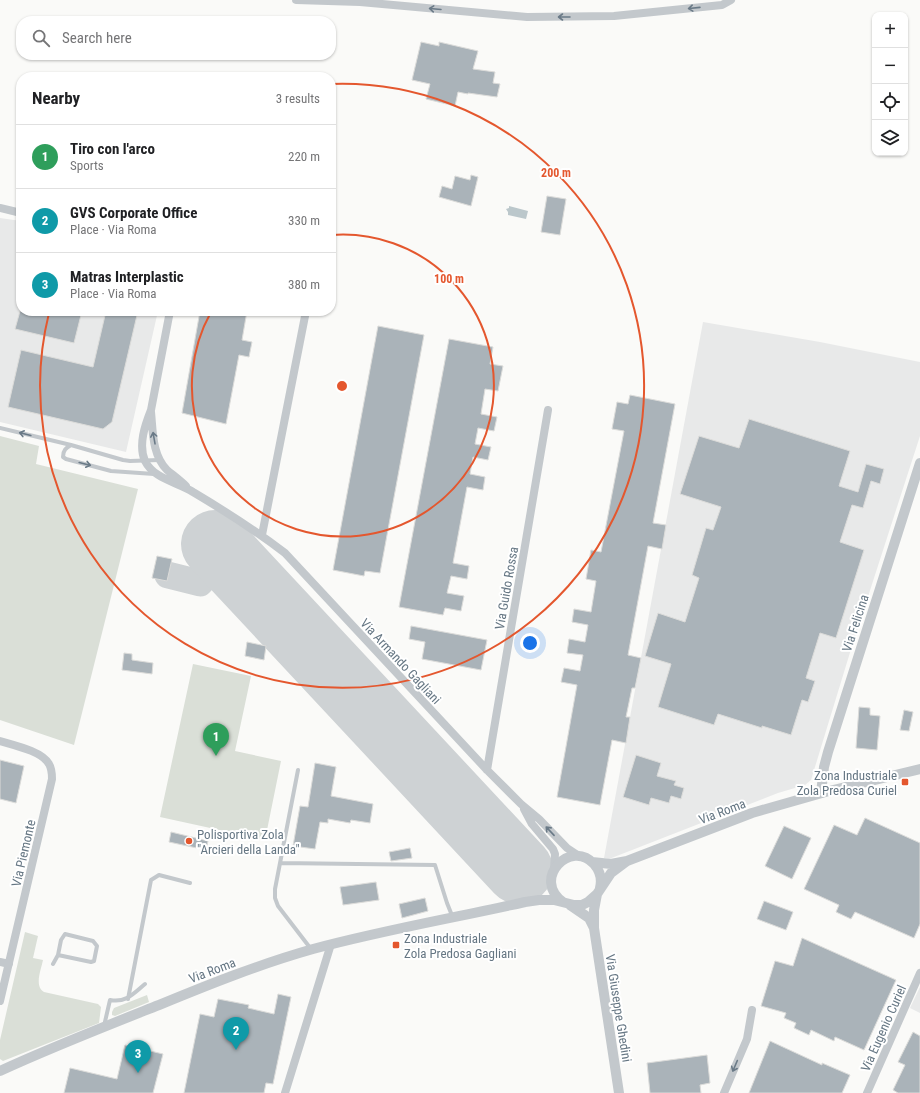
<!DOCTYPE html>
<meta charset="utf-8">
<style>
body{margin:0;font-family:"Roboto Condensed",sans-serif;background:#f6f6f6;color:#202124}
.controls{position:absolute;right:12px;top:12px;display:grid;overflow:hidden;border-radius:8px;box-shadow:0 1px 3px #0004}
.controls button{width:36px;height:36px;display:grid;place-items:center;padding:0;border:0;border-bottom:1px solid #e0e0e0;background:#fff;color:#202124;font:20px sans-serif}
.you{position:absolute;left:530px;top:643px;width:14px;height:14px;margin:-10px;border:3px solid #fff;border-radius:50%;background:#1a73e8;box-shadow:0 0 0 6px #1a73e833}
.badge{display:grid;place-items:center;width:26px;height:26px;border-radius:50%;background:#e4572e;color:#fff;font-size:13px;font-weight:700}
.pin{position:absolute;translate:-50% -33px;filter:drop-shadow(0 1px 2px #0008)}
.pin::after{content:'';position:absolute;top:21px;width:14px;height:12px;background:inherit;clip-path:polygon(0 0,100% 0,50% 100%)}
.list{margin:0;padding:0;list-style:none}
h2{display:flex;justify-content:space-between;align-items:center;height:52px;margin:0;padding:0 16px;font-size:17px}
h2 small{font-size:13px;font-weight:400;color:#757577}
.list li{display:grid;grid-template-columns:26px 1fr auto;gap:12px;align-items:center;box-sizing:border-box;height:64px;padding:0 16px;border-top:1px solid #e0e0e0}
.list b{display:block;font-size:15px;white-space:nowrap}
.list p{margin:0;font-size:13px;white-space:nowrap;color:#757577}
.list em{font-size:13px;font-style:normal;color:#757577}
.icon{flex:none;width:22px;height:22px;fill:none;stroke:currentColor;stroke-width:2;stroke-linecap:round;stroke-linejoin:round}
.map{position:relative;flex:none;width:920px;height:1093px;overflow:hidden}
.search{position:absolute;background:#fff;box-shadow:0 1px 3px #0004;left:16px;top:16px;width:320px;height:44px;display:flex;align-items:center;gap:10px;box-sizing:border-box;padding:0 14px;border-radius:16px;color:#757577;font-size:15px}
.panel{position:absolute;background:#fff;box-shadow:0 1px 3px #0004;left:16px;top:72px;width:320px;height:244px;border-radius:16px}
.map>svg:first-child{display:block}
.built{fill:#e8e9e9}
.green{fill:#dadfd7}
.water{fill:#bbc7cb}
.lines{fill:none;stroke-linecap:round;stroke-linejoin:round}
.taxiway{stroke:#ced2d4;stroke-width:27}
.runway{stroke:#ced2d4;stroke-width:68}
.building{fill:#aab3b9;stroke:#dcdcda}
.service{stroke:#c3c8cc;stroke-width:4}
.minor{stroke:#c3c8cc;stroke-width:8}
.tertiary{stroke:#c3c8cc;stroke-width:10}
.oneway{stroke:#6a7a87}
.ring{fill:none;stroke:#e4572e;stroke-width:2}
.poi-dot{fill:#e4572e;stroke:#fff;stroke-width:1.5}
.labels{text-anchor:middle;stroke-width:4;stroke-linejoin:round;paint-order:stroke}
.street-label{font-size:13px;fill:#657683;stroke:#fff}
.poi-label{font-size:13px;fill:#657683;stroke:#fff;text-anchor:start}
.centre{fill:#e4572e;stroke:#fff;stroke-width:2}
.ring-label{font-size:12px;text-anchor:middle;font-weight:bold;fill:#e4572e;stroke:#fff;stroke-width:4;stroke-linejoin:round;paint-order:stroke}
</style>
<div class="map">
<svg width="920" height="1093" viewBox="0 0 920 1093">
<rect width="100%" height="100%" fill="#fafaf8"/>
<path class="built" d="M0,218L21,221V311H158L126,452L0,422Z
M703,322L820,342L920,362V436L852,646L811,780L805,785L778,793L609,859L604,858Z
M920,987V1013L910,1008Z"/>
<path class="green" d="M0,436L39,446L36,464L138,489L74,745L0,720Z
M193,664L251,676L235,751L281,761L265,840L160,817Z
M25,932L38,936L33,958L43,960C41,970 34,986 44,992L98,1004L101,1007L99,1023L3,1061L0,1059V1040Z
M147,995L149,1002L115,1016L112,1015V1012L114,1008Z"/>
<path class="water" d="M509,206L528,211L526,219L508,215V212L506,209L509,208Z"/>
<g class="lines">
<path class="taxiway" d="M168,575L200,583L225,555"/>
<path class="runway" d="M215,544L519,870"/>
</g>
<path class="building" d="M421,42L439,46V42L478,51L473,69L495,72L493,83L500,84L497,97L468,93V94L458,92L455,106L426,99L430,84L412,80Z
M471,175L478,177L471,206L439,197L442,186L452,189L455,176L470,180Z
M547,196L566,199L560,235L541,232Z
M20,311H82L74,343L15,329Z
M106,311H138L112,422L103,429L8,407L21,350L93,367Z
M200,311H247L242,340L252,342L249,357L239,355L226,424L182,413Z
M378,326L424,335L380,573L365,571L364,576L333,570Z
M449,339L493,347L490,364L503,366L498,391L485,389L481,414L497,417L494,431L478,428L475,444L491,447L488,460L473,457L470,474L485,477L483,490L467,487L453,563L469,566L467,579L451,576L447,593L464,596L461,611L445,608L443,615L399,607Z
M630,395L675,404L653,523L666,525L662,549L648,546L628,655L641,658L635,688H632L626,717H630L626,743L612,740L600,805L557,797L577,685L561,682L564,668L580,671L583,655L567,653L569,639L585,642L588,625L572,622L574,609L591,612L596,581L586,579L591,550L601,552L624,431L612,429L617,402L628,404Z
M749,419L850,451L839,486L858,492L866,464L884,469L880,484L871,481L863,508L852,505L840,542L864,550L836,638L820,633L806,678L815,681L808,702L802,700L791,735L762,726V728L718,714L714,725L658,707L671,664L645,656L658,613L685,622L699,578L692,575L706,528L713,530L721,507L680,494L699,436L739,448Z
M157,556L172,559L167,581L152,578Z
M411,626L487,640L481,670L422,659L425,642L409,639Z
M247,642L266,646L264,660L245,656Z
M124,653L132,654V660L153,663L152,674L122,670Z
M859,707L870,708V715L880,716L877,750L856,748Z
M904,710L913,712L909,731L900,730Z
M636,755L661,763L657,776L676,781L674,785L684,788L681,799L671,796L669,803L651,798L649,805L623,797Z
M0,760L24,766L16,803L0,799Z
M315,763L336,767L331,796L373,804L370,823L351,820L350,823L328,819V823L320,822L315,849L293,846L300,806L308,807Z
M865,818L920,843V924L914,938L855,912L851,919L836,912L839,905L804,889L834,825L857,835Z
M784,826L811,838L792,879L765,866Z
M171,832L208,841L206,850L169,842Z
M410,848L412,858L391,861L389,852Z
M376,882L379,900L343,905L340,887Z
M425,898L428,911L402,918L399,904Z
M764,901L793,912L786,930L757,919Z
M802,938L896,980L864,1050L835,1037L834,1041L811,1030L809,1035L794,1028L796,1023L784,1018L786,1013L761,1006L775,961L793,966Z
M278,994L291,997L273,1084L266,1083L264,1093H184L200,1014L214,1017L218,999L249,1005L248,1008L274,1014Z
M913,1032L920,1036V1093H898L893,1090L905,1065L898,1062Z
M770,1041L822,1065V1063L850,1075L842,1093H749Z
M125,1045L163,1054L153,1093H64L70,1068L117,1079Z
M707,1055L710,1083L700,1085L701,1093H650L647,1063Z"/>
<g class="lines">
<path class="service" d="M0,428L71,445L123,460L130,461L159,460
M71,445C66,448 63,450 63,457L66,459L111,471L154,474
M298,770L275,889V898L278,906L311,949
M280,863L435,865L447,903L453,918
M53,964L58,955L91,962L94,961L97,946L93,941L65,934L61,940L58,955
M128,999L151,880L159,875L190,883
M104,1026L110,1000C126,1003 133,994 145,984"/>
<path class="minor" d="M296,0L360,2L527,17L614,16L722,5L731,0
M0,208L21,213
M170,311L151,410C145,425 138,445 145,461C154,479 177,482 193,492C225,511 256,531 285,553L487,770L521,804L539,819L567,848L579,856
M151,412C153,431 152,455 167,470C173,475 180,480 186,486
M262,535L306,311
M0,741C13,745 42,751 49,764C52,769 52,774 52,779L0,1001
M487,770L548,410
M524,809L532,824L553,849L555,854L554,869
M0,962L9,964
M285,1093L331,944
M724,1093L747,1039L752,1010
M867,1093L920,973"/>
<path class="tertiary" d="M821,793L824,767L828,752L920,463
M592,862L611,864L627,861L752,813L829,791L920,769
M597,894L594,910V928L619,1093
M563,902C531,879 571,838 594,864C600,871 602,880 600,888
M570,905L589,918L594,928
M0,1071C52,1047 106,1026 159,1005C210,984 260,964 313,949C383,930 454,918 525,902L539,900H554L574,905H582L588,902L597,894L611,873L627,861"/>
</g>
<defs><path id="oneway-shaft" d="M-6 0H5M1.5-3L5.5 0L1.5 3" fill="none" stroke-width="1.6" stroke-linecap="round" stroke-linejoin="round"/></defs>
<g class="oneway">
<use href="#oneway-shaft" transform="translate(694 8) rotate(174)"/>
<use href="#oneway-shaft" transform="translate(435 9) rotate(-175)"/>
<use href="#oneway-shaft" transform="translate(564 17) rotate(180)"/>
<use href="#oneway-shaft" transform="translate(25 434) rotate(-166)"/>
<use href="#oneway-shaft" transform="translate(154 438) rotate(-100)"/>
<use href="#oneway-shaft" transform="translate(85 464) rotate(14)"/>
<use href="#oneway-shaft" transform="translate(550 831) rotate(-133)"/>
<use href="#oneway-shaft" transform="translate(735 1066) rotate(113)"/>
</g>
<g class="ring">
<path d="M331 235A151 151 0 1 1 211 312"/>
<path d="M331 84A302 302 0 1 1 49 313"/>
</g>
<g class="poi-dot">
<rect x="901" y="778" width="8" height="8" rx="2"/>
<circle cx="189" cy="841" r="4"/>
<rect x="392" y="941" width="8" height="8" rx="2"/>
</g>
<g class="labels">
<g class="street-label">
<text transform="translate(506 588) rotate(-80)" y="5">Via Guido Rossa</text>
<text transform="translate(855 623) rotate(-72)" y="5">Via Felicina</text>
<text transform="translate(401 661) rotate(47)" y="5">Via Armando Gagliani</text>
<text transform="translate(722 811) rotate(-21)" y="5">Via Roma</text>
<text transform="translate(23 853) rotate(-77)" y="5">Via Piemonte</text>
<text transform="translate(212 970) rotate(-21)" y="5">Via Roma</text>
<text transform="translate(619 1008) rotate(81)" y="5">Via Giuseppe Ghedini</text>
<text transform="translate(883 1028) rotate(-66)" y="5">Via Eugenio Curiel</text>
</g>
<g class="poi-label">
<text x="897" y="780" text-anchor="end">Zona Industriale<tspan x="897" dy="15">Zola Predosa Curiel</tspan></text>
<text x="197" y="839">Polisportiva Zola<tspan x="197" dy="15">"Arcieri della Landa"</tspan></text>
<text x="404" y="943">Zona Industriale<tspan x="404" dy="15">Zola Predosa Gagliani</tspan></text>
</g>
</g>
<circle cx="342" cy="386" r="6" class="centre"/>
<g class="ring-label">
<text x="556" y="177">200 m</text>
<text x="449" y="283">100 m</text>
</g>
</svg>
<div class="controls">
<button>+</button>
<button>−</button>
<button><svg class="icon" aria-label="locate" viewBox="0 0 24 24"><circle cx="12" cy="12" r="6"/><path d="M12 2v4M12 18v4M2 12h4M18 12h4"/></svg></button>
<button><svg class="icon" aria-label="layers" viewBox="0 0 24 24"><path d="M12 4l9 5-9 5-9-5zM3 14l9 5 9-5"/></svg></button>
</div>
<div class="you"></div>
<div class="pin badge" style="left:216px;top:756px;background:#2e9e5b">1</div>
<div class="pin badge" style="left:236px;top:1050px;background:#0f9aa8">2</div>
<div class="pin badge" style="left:138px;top:1073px;background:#0f9aa8">3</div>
<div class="search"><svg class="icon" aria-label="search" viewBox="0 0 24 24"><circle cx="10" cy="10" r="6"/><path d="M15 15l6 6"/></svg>Search here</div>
<section class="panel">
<h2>Nearby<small>3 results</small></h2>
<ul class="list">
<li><span class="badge" style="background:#2e9e5b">1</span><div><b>Tiro con l'arco</b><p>Sports</p></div><em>220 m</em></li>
<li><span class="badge" style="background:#0f9aa8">2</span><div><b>GVS Corporate Office</b><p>Place · Via Roma</p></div><em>330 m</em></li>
<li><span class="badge" style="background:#0f9aa8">3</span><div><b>Matras Interplastic</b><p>Place · Via Roma</p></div><em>380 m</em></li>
</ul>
</section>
</div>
